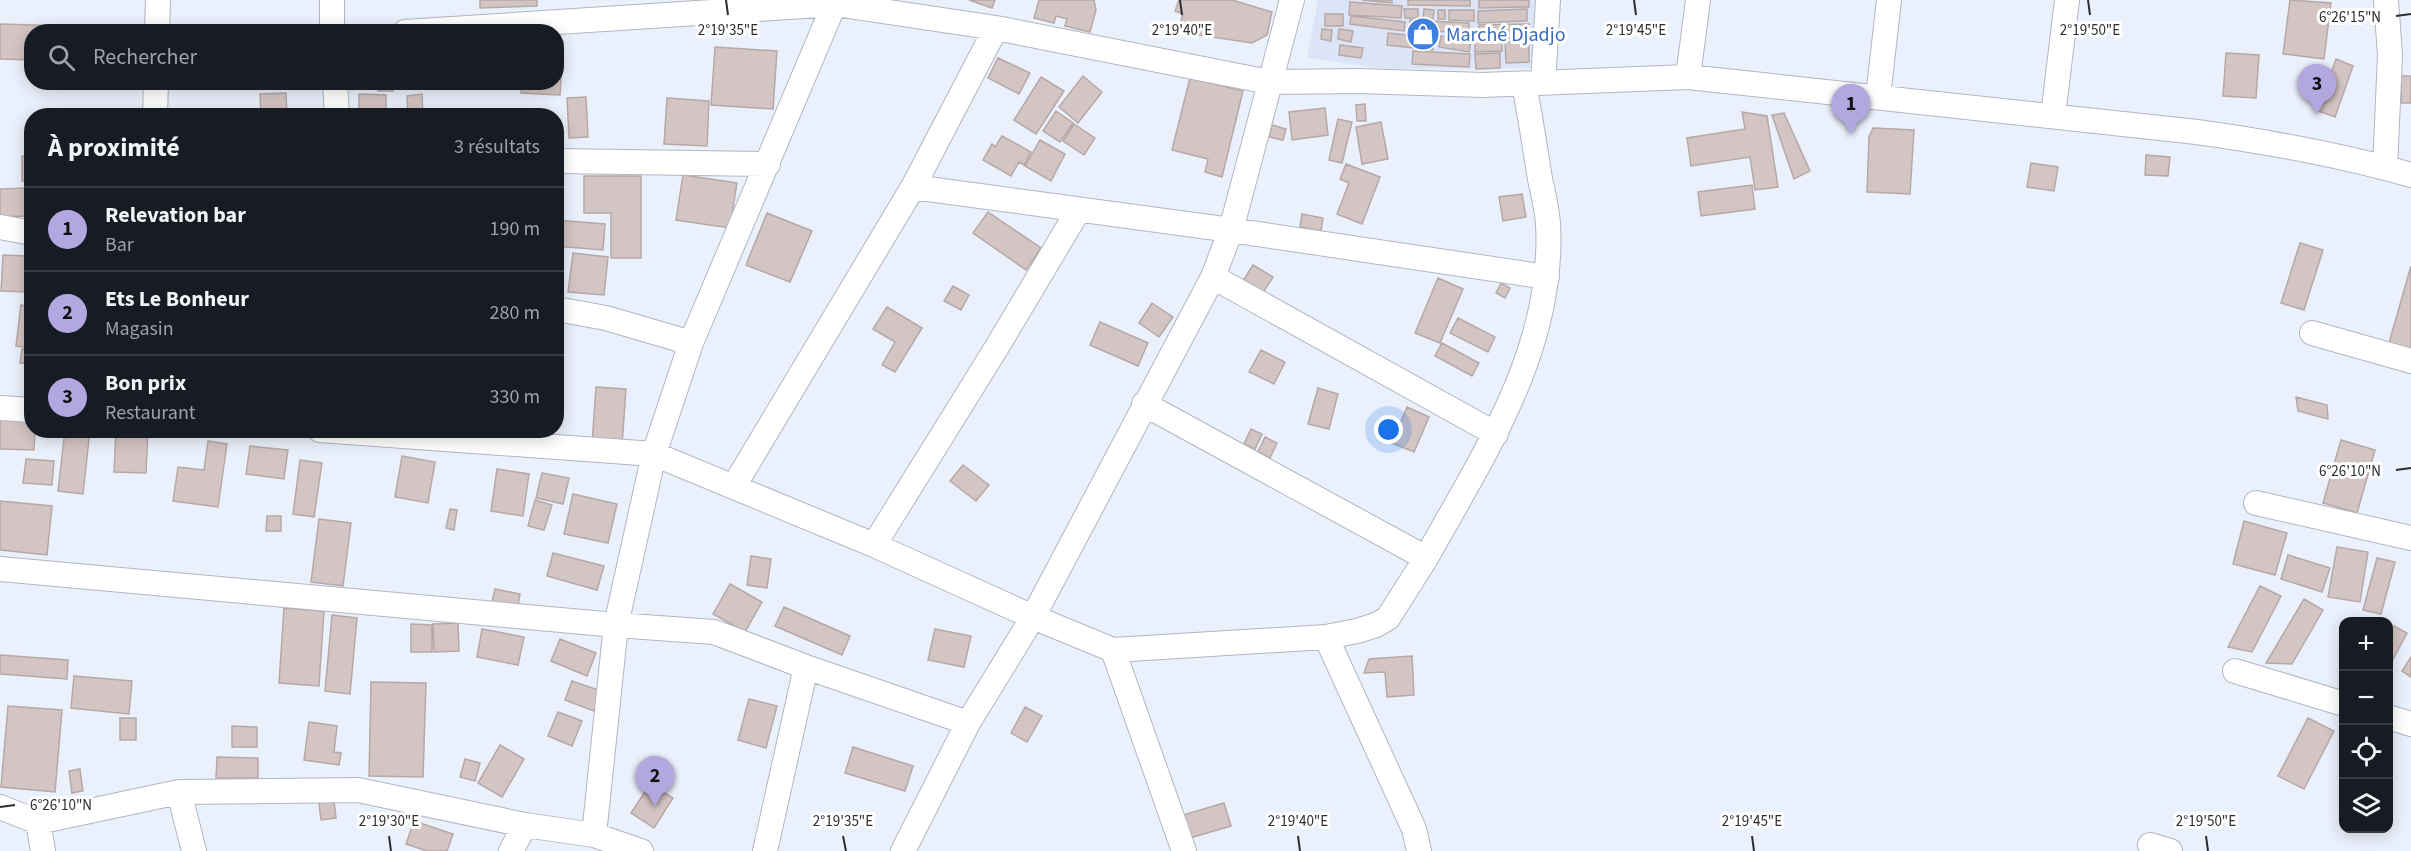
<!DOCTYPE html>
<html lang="fr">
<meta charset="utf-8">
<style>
body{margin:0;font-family:"Source Sans 3",sans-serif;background:#20242c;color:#f1f3f6}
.controls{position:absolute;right:18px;bottom:18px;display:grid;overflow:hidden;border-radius:12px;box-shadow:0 3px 15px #0003}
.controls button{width:54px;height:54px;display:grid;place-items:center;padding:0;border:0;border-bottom:2px solid #363941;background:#171b24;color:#f1f3f6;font:30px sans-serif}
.you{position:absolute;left:1389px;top:430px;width:21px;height:21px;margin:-15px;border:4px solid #fff;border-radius:50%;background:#1a73e8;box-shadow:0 0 0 9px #1a73e833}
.badge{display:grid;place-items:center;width:39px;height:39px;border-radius:50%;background:#b3a7e0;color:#111;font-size:20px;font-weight:700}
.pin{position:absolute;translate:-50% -50px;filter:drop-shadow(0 2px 3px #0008)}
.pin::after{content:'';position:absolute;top:32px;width:21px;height:18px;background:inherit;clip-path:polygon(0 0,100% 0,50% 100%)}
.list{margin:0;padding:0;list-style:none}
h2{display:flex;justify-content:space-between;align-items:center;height:78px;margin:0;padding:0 24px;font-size:26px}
h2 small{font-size:20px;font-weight:400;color:#9ea1a6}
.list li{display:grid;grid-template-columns:39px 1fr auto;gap:18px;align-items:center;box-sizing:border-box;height:84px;padding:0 24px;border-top:2px solid #363941}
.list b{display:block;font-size:22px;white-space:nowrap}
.list p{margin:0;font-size:20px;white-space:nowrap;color:#9ea1a6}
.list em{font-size:20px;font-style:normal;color:#9ea1a6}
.icon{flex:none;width:33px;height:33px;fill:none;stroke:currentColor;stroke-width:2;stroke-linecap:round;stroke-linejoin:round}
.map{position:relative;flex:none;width:2411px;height:851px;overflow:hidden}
.search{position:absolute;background:#171b24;box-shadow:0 3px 15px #0003;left:24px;top:24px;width:540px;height:66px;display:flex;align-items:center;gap:15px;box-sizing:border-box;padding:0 21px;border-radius:24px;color:#9ea1a6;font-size:22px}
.panel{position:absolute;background:#171b24;box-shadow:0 3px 15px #0003;left:24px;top:108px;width:540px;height:330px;border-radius:24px}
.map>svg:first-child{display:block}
.built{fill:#dce5f7}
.building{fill:#d3c5c3;stroke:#b6a8a6;stroke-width:1.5}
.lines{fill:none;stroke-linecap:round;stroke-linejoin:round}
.minor-casing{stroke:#b1b6c1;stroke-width:26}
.minor{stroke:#fff;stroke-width:24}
.ticks{fill:none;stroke:#2b2d32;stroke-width:2}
.labels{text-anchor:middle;stroke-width:6;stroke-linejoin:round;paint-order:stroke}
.shop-label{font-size:20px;fill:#366cbe;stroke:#fff;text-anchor:start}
.ticks-label{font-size:15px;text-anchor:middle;fill:#2b2d32;stroke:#fff;stroke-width:6;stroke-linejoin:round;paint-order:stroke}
</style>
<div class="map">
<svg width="2411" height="851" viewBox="0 0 2411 851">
<rect width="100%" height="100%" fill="#ebf1fc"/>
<path class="built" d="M1318,0H1537L1535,68L1387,69L1307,58Z"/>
<path class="building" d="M480,0H537V6L480,8Z
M969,0H995L992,8Z
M1039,0H1094L1096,10L1090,32L1065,26L1067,19L1056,16L1054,23L1034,18Z
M1179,0H1232L1272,12L1267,35L1252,43L1178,32L1183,14L1175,11Z
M1362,0H1392V3Z
M1408,0H1470V6L1408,5Z
M1479,0H1529V7L1479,8Z
M2290,0L2331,3L2324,59L2283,54Z
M1350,2L1402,6L1401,18L1349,15Z
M1404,9H1418V18H1405Z
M1424,9L1434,10L1433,19H1423Z
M1527,9V21L1478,23V11Z
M1438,10H1445V19H1438Z
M1449,10H1474V21L1449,20Z
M1325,14H1343V26H1325Z
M1351,16L1405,22L1404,31L1350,24Z
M1410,20L1469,23V33L1409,30Z
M0,24L67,26V32H32V60L0,59Z
M1529,24V38L1479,39V25Z
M1322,29L1332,30L1331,41L1321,39Z
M1339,29L1353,31L1351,42L1338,39Z
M1388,33L1435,38L1433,50L1387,45Z
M1441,36L1471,41L1469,52L1439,47Z
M1475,40H1502V51L1475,52Z
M556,41H563L560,95L521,93L522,82H556Z
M1529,41V62L1506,63L1505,42Z
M1340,45L1363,48L1361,58L1339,55Z
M715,47L777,51L773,109L711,105Z
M1413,51L1470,54L1469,67L1412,64Z
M1500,53V68L1476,69L1475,54Z
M2226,53L2259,55L2256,98L2223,96Z
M998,58L1030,73L1019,94L988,78Z
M2336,59L2353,66L2335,117L2318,111Z
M1083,76L1102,92L1078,123L1059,107Z
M2401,76H2411V103H2401Z
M1041,77L1064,91L1036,134L1014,120Z
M1190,78L1243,91L1222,177L1205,172L1208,159L1172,150Z
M230,82H247V86H231Z
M378,82H393V91H378Z
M400,82H432V87L401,88Z
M286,93L287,114L261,116L260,94Z
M359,94L386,95V110L359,109Z
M422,94L423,115L408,116L407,96Z
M586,97L588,137L569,138L567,98Z
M667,98L709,101L707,146L664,144Z
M1365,104L1366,121H1357L1356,105Z
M1325,108L1328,135L1292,140L1289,112Z
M170,111L192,112V116H170Z
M1056,111L1073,123L1060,142L1043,131Z
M1742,112L1767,116L1778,187L1755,190L1750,157L1691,166L1687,138L1745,129Z
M1784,113L1810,171L1794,179L1772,115Z
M1338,119L1352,122L1342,163L1329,160Z
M1381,122L1388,159L1362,164L1356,127Z
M1074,124L1095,138L1084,155L1063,141Z
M1272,125L1286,129L1283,140L1269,137Z
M1873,128L1914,130L1910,194L1867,192L1869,137Z
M1002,136L1031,152L1024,165L1019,162L1011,176L983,160L992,144L995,147Z
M1040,140L1065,154L1051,181L1025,166Z
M2146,155L2170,157L2168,176L2145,175Z
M22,156H32V181H22Z
M2031,163L2058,167L2054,191L2027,187Z
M1346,164L1380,177L1362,224L1337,214L1349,183L1340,179Z
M683,175L737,183L730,228L676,220Z
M584,176H641V258H611V213H584Z
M1752,185L1755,209L1701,216L1698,192Z
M26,188L27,216L0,217V189Z
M1522,194L1526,217L1503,221L1499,197Z
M988,212L1041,248L1026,270L973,233Z
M767,213L812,231L790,282L746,265Z
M1302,214L1323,218L1321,231L1300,227Z
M556,220L605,224L603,250L556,246Z
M2300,243L2323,250L2304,310L2281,303Z
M573,253L608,257L604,295L568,292Z
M3,255L27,256L26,292L1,291Z
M1253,265L1273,277L1261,296L1241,284Z
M2411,266V349L2389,343Z
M1438,278L1463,289L1440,343L1415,333Z
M1501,283L1510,288L1505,298L1496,293Z
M953,286L969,295L961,310L944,301Z
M1152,303L1173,317L1159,337L1139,323Z
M21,305L32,307V348L16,346Z
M887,307L922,328L895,372L882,365L895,342L873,329Z
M1458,318L1495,337L1488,352L1450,333Z
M1100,322L1148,343L1138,366L1090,345Z
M1442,343L1479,363L1472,376L1435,356Z
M22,349L32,350V364L20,363Z
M1261,350L1285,362L1274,384L1249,372Z
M596,387L626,389L622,446L592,444Z
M1318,388L1338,394L1329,429L1308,424Z
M2296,397L2327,405L2328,419L2298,411Z
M1407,407L1429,417L1414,452L1392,443Z
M0,420L32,421V430H35L34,450L0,449Z
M1251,429L1262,434L1255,449L1244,444Z
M65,430H90L83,494L58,491Z
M116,430H148L146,473L114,472Z
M527,430H548L547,439L526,436Z
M1265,437L1277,443L1270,458L1258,452Z
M2341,440L2375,450L2357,513L2323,503Z
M208,441L227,444L218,507L173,501L178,467L204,470Z
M250,446L288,450L284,479L246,474Z
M402,456L435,462L428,503L395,497Z
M26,459L54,461L52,485L23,483Z
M300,460L322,463L314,517L293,514Z
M963,465L989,485L976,501L950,481Z
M497,469L529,474L523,516L491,511Z
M542,473L569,478L563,504L536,498Z
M573,494L617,504L608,543L564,534Z
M535,500L552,505L544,530L528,526Z
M0,501L52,506L47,555L0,550Z
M450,509L457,510L454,530L446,528Z
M267,516H281V531H266Z
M319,519L351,523L343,586L311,582Z
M2244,521L2287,533L2275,575L2233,564Z
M2337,547L2368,552L2360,602L2328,597Z
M553,553L604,566L597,590L547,576Z
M2288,555L2330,568L2322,592L2281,579Z
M751,556L771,559L767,588L747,585Z
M2377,558L2395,562L2381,614L2363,610Z
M730,584L762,602L745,632L713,614Z
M2260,586L2281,596L2252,652L2228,647Z
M495,589L520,594L517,611L491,606Z
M2304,599L2323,610L2292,664L2266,663Z
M784,607L850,636L842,655L775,626Z
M284,608L324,611L319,686L279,683Z
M332,615L357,618L350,694L325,691Z
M458,623L459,651L434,652L433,624Z
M2388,623L2407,633L2388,669Z
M411,624L432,625V652H411Z
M482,629L524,637L518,665L477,657Z
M935,629L971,636L964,667L928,660Z
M560,639L596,653L587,676L551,661Z
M0,655L68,660L67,679L0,674Z
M1412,656L1414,695L1387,697L1385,672L1364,673L1369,659Z
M2411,657V677L2402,671Z
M74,676L132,681L129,714L71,708Z
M572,681L601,691L594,711L565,700Z
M371,682L426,683L423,777L369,776Z
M749,699L777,706L766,748L738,740Z
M8,706L62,710L55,792L1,787Z
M1025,707L1042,716L1027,742L1011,733Z
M558,712L582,721L572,746L548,736Z
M120,718H136V740H120Z
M2308,718L2334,731L2304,789L2278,776Z
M309,722L337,726L334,752L341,753L339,765L304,760Z
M232,726L257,727V747H232Z
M500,745L524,759L502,797L478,783Z
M853,747L913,766L905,791L845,773Z
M217,757L258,758V778H216Z
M465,759L480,763L475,781L460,777Z
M80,769L83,791L72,793L69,771Z
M650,784L673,798L654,828L631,813Z
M334,801L336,818L321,820L319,803Z
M1224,803L1231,826L1190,838L1183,815Z
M414,821L453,834L447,851H427L406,844Z"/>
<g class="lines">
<defs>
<path id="minor" d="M332,0V32
M157,32L158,0
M405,32L835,4L996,28L1269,82L1359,81L1483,85L1688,77L2197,132C2269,142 2342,155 2411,175
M1688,77L1698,0
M335,82L337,116
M1543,83L1548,0
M1878,97L1889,0
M155,116L156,82
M2053,116L2067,0
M556,161L768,164
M2385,168L2390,55L2386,0
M913,187L1231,230L1547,277
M0,227L32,233
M1213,277L1496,434
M556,309L606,318L691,343
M2312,333L2411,361
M0,408L32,410
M320,430L654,454L874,545L1033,617L1113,650L1326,637L1357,631L1376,625L1388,618L1426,558L1144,404
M734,486L913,187L996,28
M2256,503L2411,538
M874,545L997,347L1078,211
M1426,558C1484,454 1555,348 1548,224C1547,209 1543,193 1540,179C1535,147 1530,115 1524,84
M0,569L616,625L714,632L806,667L968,723
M1326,637L1414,829L1419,851
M1113,650L1184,851
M2235,671L2344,704
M2388,717L2411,724
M179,792L194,851
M0,807L38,822L179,792L358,790L525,825L594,835L641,851
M38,822L43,851
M594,835L616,625L654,454L691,343L836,0
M2150,845L2170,851
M511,851L525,825
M765,851L806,667
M903,851L968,723L1033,617L1213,277L1231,230L1292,0"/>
</defs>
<use href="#minor" class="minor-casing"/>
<use href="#minor" class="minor"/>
</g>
<path class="ticks" d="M726,0L728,15M1180,0L1182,15M1634,0L1636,15M2088,0L2090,15M2396,16L2411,14M2396,470L2411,468M0,807L15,805M389,836L391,851M843,836L846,851M1298,836L1300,851M1752,836L1754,851M2206,836L2208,851"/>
<defs>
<symbol id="shop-disc" viewBox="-11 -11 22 22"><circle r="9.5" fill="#3f7fe0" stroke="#fff"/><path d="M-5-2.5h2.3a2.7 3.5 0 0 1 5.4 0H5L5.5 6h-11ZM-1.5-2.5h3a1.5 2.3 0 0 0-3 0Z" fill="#fff"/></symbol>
</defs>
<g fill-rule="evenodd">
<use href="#shop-disc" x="1404" y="15" width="38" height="38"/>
</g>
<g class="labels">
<g class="shop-label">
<text x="1446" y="41">Marché Djadjo</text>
</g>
</g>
<g class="ticks-label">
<text x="2350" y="22">6°26'15"N</text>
<text x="728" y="35">2°19'35"E</text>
<text x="1182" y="35">2°19'40"E</text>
<text x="1636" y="35">2°19'45"E</text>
<text x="2090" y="35">2°19'50"E</text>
<text x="2350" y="476">6°26'10"N</text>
<text x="61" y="810">6°26'10"N</text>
<text x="389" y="826">2°19'30"E</text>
<text x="843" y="826">2°19'35"E</text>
<text x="1298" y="826">2°19'40"E</text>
<text x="1752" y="826">2°19'45"E</text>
<text x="2206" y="826">2°19'50"E</text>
</g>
</svg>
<div class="controls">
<button>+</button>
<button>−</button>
<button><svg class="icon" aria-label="locate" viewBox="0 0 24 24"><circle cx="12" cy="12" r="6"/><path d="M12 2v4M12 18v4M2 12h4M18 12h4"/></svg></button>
<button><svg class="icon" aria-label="layers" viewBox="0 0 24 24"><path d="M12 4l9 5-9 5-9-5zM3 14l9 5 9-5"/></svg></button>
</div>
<div class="you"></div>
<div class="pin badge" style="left:1851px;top:134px">1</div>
<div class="pin badge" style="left:655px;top:806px">2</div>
<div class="pin badge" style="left:2317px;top:114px">3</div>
<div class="search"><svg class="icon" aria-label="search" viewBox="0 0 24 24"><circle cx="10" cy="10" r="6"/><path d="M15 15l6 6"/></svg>Rechercher</div>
<section class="panel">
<h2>À proximité<small>3 résultats</small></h2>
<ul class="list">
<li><span class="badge">1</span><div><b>Relevation bar</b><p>Bar</p></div><em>190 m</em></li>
<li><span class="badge">2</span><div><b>Ets Le Bonheur</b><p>Magasin</p></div><em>280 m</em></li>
<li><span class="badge">3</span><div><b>Bon prix</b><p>Restaurant</p></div><em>330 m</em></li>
</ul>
</section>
</div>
